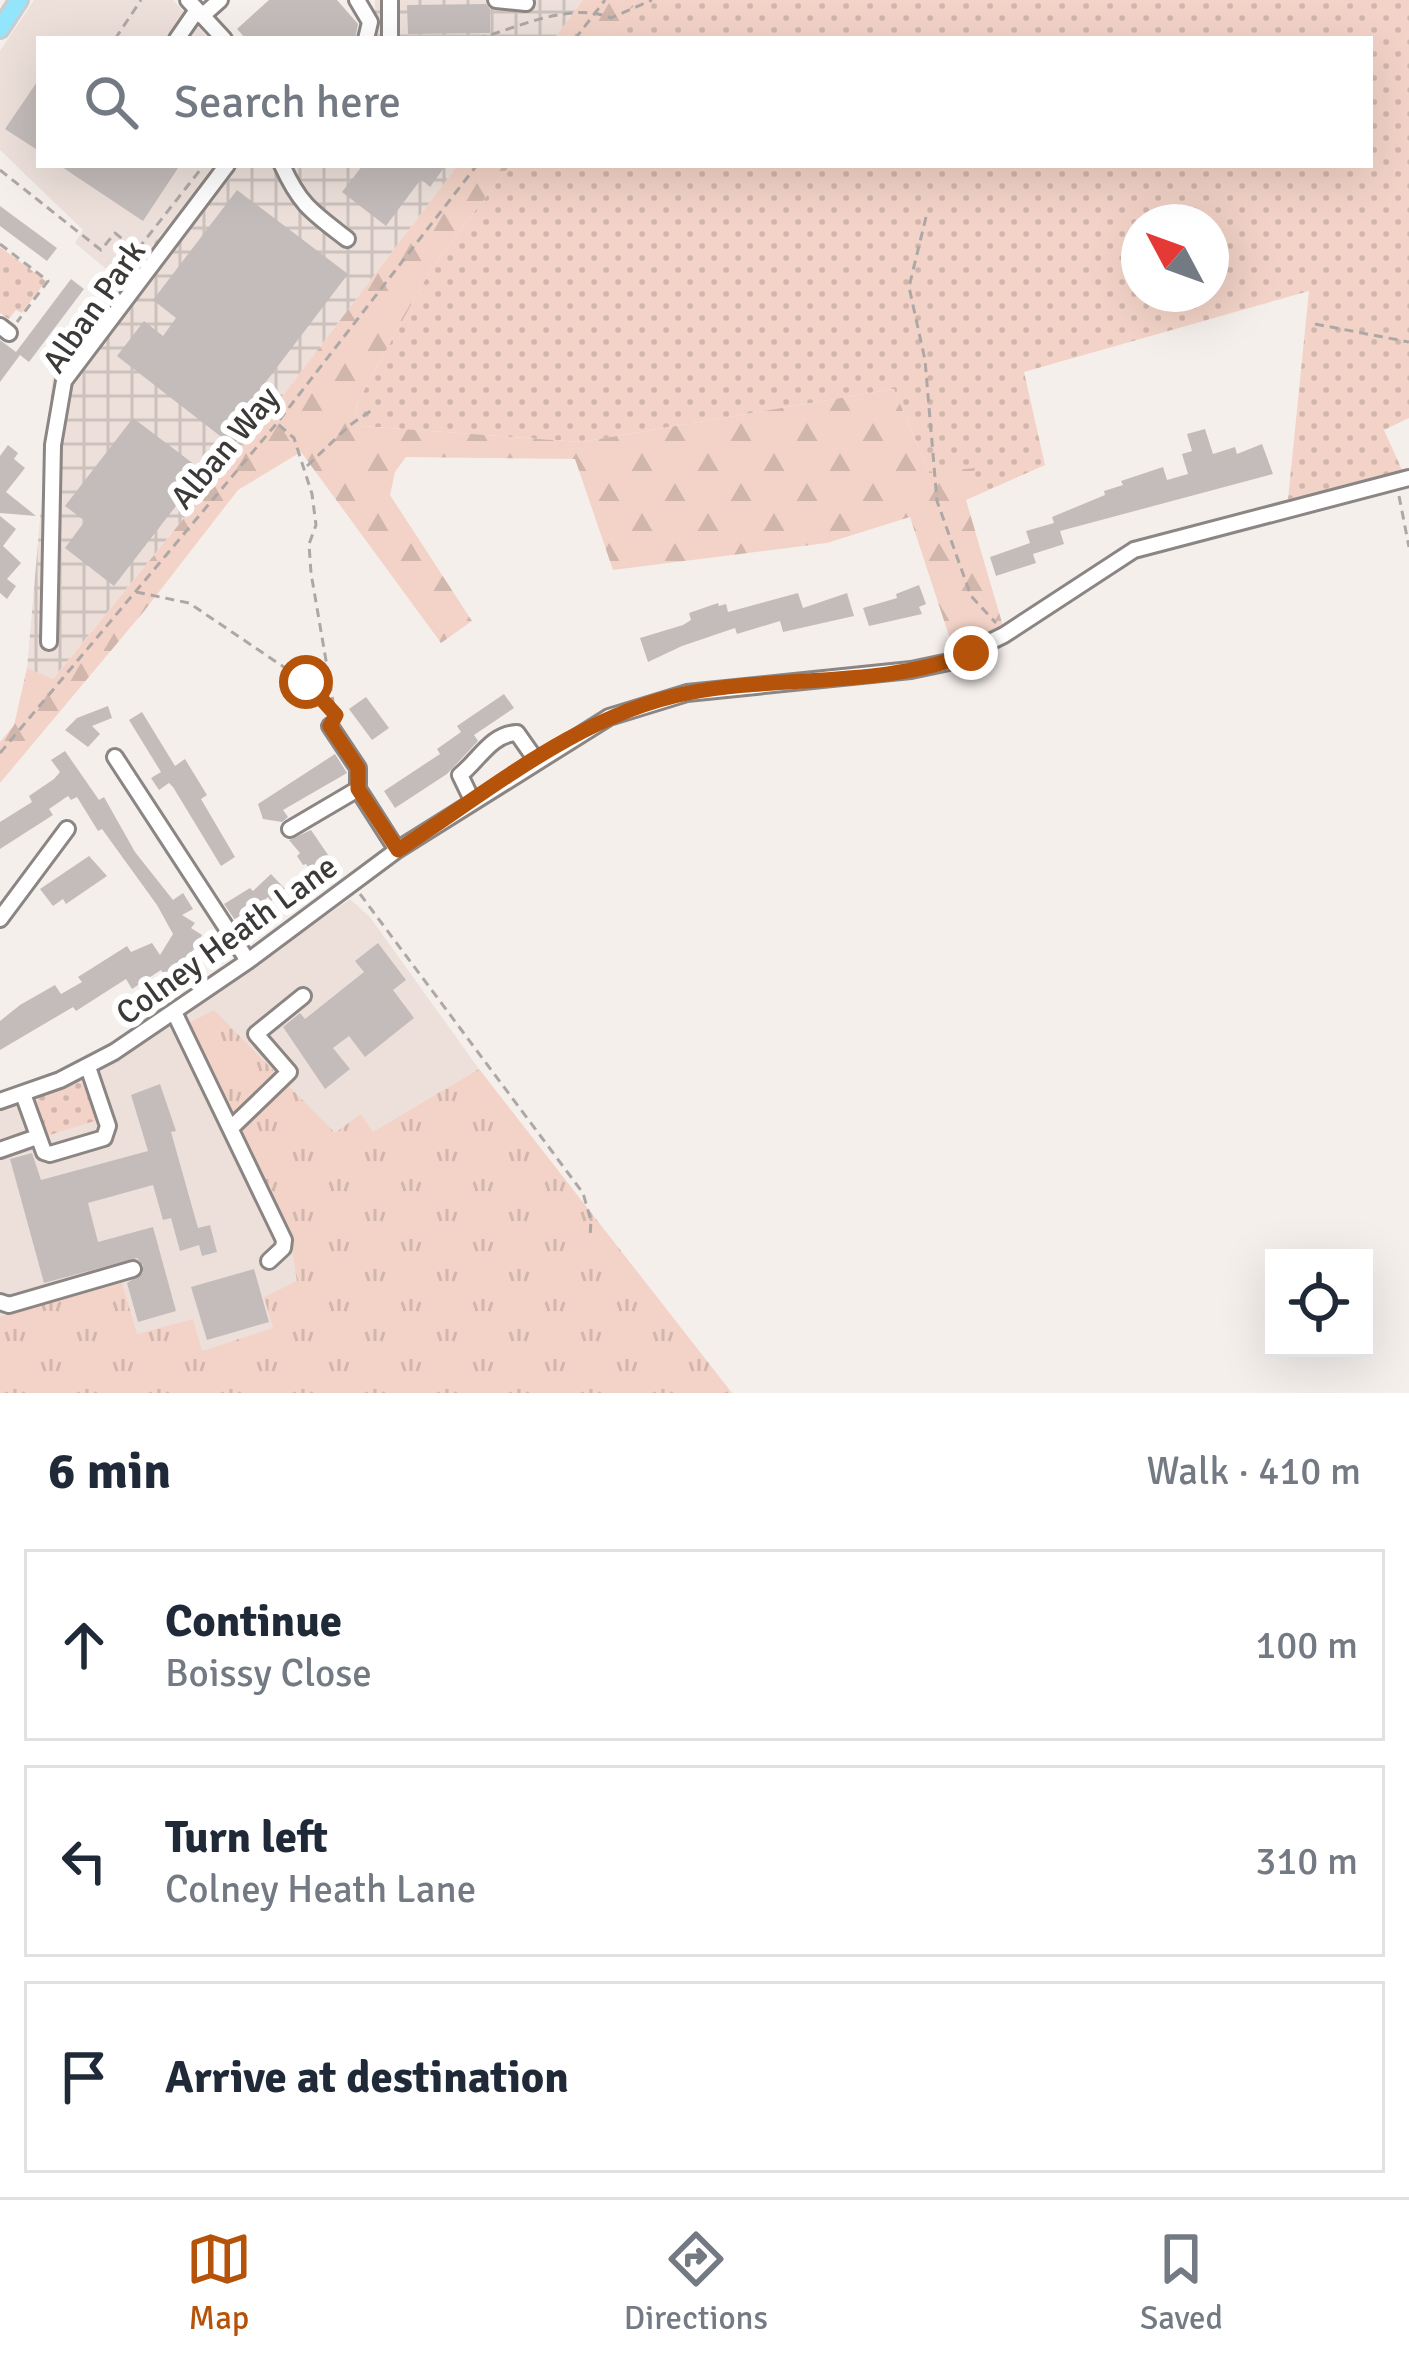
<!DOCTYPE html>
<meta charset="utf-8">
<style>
body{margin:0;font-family:Signika,sans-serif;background:#f2f2f3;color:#1f2937}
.controls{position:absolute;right:36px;bottom:36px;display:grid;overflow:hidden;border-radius:0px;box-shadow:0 12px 48px #0002}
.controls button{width:108px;height:108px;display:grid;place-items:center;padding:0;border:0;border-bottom:3px solid #e0e1e3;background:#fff;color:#1f2937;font:60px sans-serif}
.compass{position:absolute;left:1121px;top:204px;width:108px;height:108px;border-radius:50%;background:#fff;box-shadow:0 12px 48px #0002;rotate:311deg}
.stop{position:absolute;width:36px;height:36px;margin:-27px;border:9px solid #b45309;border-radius:50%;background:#fff}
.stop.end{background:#b45309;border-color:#fff;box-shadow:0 3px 12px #0008}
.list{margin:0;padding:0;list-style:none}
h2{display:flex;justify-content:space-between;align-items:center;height:156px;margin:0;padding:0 48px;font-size:51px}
h2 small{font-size:39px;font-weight:400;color:#747a83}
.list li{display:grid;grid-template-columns:78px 1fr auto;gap:36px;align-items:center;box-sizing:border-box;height:192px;margin:0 24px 24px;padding:0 24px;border:3px solid #e0e1e3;border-radius:0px}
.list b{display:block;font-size:45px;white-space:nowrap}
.list p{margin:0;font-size:39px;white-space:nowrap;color:#747a83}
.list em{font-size:39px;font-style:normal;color:#747a83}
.icon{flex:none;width:66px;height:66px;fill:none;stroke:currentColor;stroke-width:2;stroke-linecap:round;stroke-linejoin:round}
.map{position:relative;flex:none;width:1409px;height:1393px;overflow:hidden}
.search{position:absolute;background:#fff;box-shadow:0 12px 48px #0002;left:36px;right:36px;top:36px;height:132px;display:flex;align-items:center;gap:30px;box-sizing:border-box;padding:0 42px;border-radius:0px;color:#747a83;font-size:45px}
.sheet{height:804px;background:#fff}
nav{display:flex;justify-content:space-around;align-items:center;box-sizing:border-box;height:168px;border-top:3px solid #e0e1e3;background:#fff;font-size:33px;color:#747a83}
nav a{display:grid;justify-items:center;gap:6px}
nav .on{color:#b45309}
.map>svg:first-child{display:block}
.built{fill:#ede0da}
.industrial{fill:url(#industrial-grid)}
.grass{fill:url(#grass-dots);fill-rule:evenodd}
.forest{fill:url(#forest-firs)}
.park{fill:url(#park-tufts)}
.building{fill:#c3bcba}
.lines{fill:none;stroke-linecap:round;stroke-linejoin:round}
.minor-casing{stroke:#8b8583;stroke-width:20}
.major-casing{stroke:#ccc;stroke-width:22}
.path{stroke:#ada8a6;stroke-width:3;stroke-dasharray:9 6;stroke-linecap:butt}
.minor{stroke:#fff;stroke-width:14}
.major{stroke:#93e5fb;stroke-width:16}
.route{stroke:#b45309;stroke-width:15}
.labels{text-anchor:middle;stroke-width:12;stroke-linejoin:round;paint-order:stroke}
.street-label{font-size:33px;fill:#3c3a39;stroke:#fff}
</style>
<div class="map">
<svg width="1409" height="1393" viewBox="0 0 1409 1393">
<defs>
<pattern id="industrial-grid" width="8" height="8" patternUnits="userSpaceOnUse" patternTransform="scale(3)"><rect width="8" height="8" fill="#ede0da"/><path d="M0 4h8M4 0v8" fill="none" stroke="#ccc1bc"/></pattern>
<pattern id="grass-dots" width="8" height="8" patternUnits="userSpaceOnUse" patternTransform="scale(3)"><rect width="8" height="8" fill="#f3d3c7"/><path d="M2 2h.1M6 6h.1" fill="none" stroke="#d1b6ac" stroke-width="1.8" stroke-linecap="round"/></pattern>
<pattern id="forest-firs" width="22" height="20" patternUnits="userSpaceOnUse" patternTransform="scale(3)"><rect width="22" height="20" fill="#f3d3c7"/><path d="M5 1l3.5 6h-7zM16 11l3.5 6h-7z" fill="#d1b6ac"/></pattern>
<pattern id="park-tufts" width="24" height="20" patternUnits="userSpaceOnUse" patternTransform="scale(3)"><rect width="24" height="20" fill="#f3d3c7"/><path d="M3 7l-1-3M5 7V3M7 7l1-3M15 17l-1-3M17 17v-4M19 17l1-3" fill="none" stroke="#d1b6ac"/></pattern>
</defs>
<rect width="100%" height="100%" fill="#f5efec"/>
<path class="built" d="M34,0H173L209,39H39V165H216L195,197L119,280L75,243L83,230L0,150V51Z
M350,899L370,917L479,1069L586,1207L351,1376L0,1393V1111L91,1075L167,1028Z"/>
<path class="industrial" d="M375,0H583L554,39H374Z
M237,165H458L268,415L52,680L27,668L53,371L119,280L195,198L214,171L228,181Z"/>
<path class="grass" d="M636,0H1409V418L1384,430L1402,470L1288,499L1309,291L1024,372L1045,465L966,500L929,473L894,389L581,442L362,426L355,412L359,399L431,269L510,165H1370V39H606ZM1139,222H1211V294H1139Z
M0,247L46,281L22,313L16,310L9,319L0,313Z
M77,1082L89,1086L101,1119L43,1137L34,1107L39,1097Z"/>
<path class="forest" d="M583,0H636L606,39H554Z
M458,165H510L431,269L359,399L355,412L362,426L581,442L894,389L929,473L975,468L966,500L1003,626L954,651L910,517L827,543L613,570L575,459L406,457L395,472L390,495L472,621L441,643L301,452L238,490L145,610L0,783V742L14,725L27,668L53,679L268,415Z"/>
<path class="park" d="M214,1010L335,1133L361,1114L373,1132L479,1069L732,1393H0V1317L122,1283L137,1334L193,1319L202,1351L273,1328L264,1297L297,1281L291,1242L189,1023Z"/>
<path class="building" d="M269,0H337L358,24L355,39H246L237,29Z
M486,4L490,9V33L408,34L407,5Z
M39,79V151L5,129Z
M59,165H180L143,221Z
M363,165H446L430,187L421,179L386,226L342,192Z
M237,190L348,274L259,391L270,399L233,446L117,356L144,321L163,336L176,318L153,300Z
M0,206L57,248L47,261L0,226Z
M71,279L84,289L29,362L20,355L0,382V340L16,352Z
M133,418L203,471L114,586L65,548L85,521L65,506Z
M1205,429L1213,454L1235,447L1237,454L1262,444L1273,474L1060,531L1064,544L1033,554L1036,563L996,576L990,557L1030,543L1026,531L1054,523L1052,517L1105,495L1104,491L1123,485L1121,481L1163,467L1167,480L1188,474L1182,454L1192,451L1187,434Z
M8,445L18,453L14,459L25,468L6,492L36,516L0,513V456Z
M0,516L16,529L3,546L21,563L7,579L16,586L7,599L0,593Z
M919,585L926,604L919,607L922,614L869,626L863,608L897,598L896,594Z
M798,593L803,608L847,593L854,616L783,632L780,621L737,634L735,628L682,646L648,662L640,638L683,625L691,620L689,613L718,603L719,606L726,604L728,612Z
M504,694L514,708L474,735L478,741L447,774L395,808L384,791L440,754L437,749L461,732L457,726Z
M366,697L389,728L372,740L349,709Z
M108,706L112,718L92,726L100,734L88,747L65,730L77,718Z
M142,712L175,766L185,759L207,795L201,799L235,857L221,866L173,787L169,783L159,790L151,778L161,772L129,720Z
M65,751L99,800L104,797L135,852L173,900L183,893L193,909L182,915L195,923L191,928L202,935L189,957L191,960L166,977L161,970L132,989L126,979L76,1011L73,1007L0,1050V1021L20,1005L55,985L61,994L82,982L78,977L127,946L131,952L152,943L160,955L173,934L157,905L102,829L98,831L77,797L71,800L68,796L49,809L53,815L0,849V822L32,802L29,796L54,779L60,772L51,760Z
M335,754L347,773L283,810L288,817L282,822L263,819L258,804Z
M311,830L335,865L319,883L306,864L303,865L297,856L300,853L289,840Z
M89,856L107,876L66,904L63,899L53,906L40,889Z
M271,874L285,889L271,901L268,897L248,915L244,912L235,920L224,904L250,888L253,891Z
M378,943L406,980L393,990L414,1018L365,1057L349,1036L333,1048L350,1069L325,1089L283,1027L300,1013L305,1019L364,972L355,961Z
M160,1084L176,1131L171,1132L198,1228L210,1225L217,1252L202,1256L199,1245L180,1251L171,1218L163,1220L153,1185L88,1203L98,1242L153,1227L176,1311L138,1322L127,1283L143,1273V1265L137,1258L44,1283L10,1159L32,1153L41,1180L148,1151L131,1095Z
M254,1269L269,1322L207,1340L191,1287Z"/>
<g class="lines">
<defs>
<path id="minor" d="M188,0L224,39
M357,0L370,22L366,39
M496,0L526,3
M202,16L220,0
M177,39L197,10
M390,39V0
M282,165C300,205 312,212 347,239
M0,326L9,333
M49,642L53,445L64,381L227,165
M330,726L358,768V789L397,850
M115,757L248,961
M473,802L460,775C479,760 491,734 517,733L536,760
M290,829L358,789
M0,919L67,829
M174,1012L284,1240L283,1248L269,1261
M23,1094L44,1152L50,1154L104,1138L108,1126L88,1067
M0,1101L60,1080L114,1052L248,961L397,850L609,717L687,693L911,670L949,662L1004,635L1134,550L1409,478
M231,1128L289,1072L256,1034L303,996
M0,1150L37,1137
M0,1302L9,1305L133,1269"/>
<path id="major" d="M0,29L19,0"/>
</defs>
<use href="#minor" class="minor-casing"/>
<use href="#major" class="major-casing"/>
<path class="path" d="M115,39L141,0
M477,39C516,28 572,1 611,18L652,0
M575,39L605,0
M0,170L101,250L115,233L144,256
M926,217L909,287L925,360L937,501L971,596L996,623
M0,244L48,281L17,322
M138,249L204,165
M1315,324L1409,342
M279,425L294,438L312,494L316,525L309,544L311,573L335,713
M307,466L350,425L372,410
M1399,496L1409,547
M136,592L189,603L306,682L334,712
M0,753L277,423L477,165
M360,894L583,1193L591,1221L590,1237"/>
<use href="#minor" class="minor"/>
<use href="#major" class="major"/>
</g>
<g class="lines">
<path class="route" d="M306,682L336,715L330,726L358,768V789L398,850C488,792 580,714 688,693C779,675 885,688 971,653"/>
</g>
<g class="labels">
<g class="street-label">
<text transform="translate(93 306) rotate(-55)" y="12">Alban Park</text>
<text transform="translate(224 447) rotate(-50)" y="12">Alban Way</text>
<text transform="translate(226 939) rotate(-36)" y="12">Colney Heath Lane</text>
</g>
</g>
</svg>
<div class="controls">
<button><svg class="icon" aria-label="locate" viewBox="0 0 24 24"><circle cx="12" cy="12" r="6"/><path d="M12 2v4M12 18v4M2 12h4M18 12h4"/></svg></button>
</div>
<svg class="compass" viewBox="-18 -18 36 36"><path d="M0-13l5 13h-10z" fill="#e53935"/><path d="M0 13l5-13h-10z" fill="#747a83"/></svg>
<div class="stop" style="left:306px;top:682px"></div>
<div class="stop end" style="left:971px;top:653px"></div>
<div class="search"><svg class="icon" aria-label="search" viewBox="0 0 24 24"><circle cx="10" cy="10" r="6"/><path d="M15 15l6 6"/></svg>Search here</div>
</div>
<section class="sheet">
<h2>6 min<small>Walk · 410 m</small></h2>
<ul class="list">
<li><svg class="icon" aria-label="ahead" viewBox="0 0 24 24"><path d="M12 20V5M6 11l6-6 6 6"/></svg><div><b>Continue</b><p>Boissy Close</p></div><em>100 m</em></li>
<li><svg class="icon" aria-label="left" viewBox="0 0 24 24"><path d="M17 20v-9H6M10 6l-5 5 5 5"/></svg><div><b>Turn left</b><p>Colney Heath Lane</p></div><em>310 m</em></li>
<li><svg class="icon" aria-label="arrive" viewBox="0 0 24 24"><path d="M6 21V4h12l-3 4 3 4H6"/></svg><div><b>Arrive at destination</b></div></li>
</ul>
</section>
<nav>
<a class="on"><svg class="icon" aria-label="map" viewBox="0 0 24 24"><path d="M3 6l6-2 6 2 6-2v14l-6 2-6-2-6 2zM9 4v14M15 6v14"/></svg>Map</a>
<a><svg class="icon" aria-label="directions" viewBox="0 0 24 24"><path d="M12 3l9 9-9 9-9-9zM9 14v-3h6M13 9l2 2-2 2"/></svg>Directions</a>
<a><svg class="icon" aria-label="saved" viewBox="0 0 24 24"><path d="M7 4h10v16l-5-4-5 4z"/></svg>Saved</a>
</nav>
